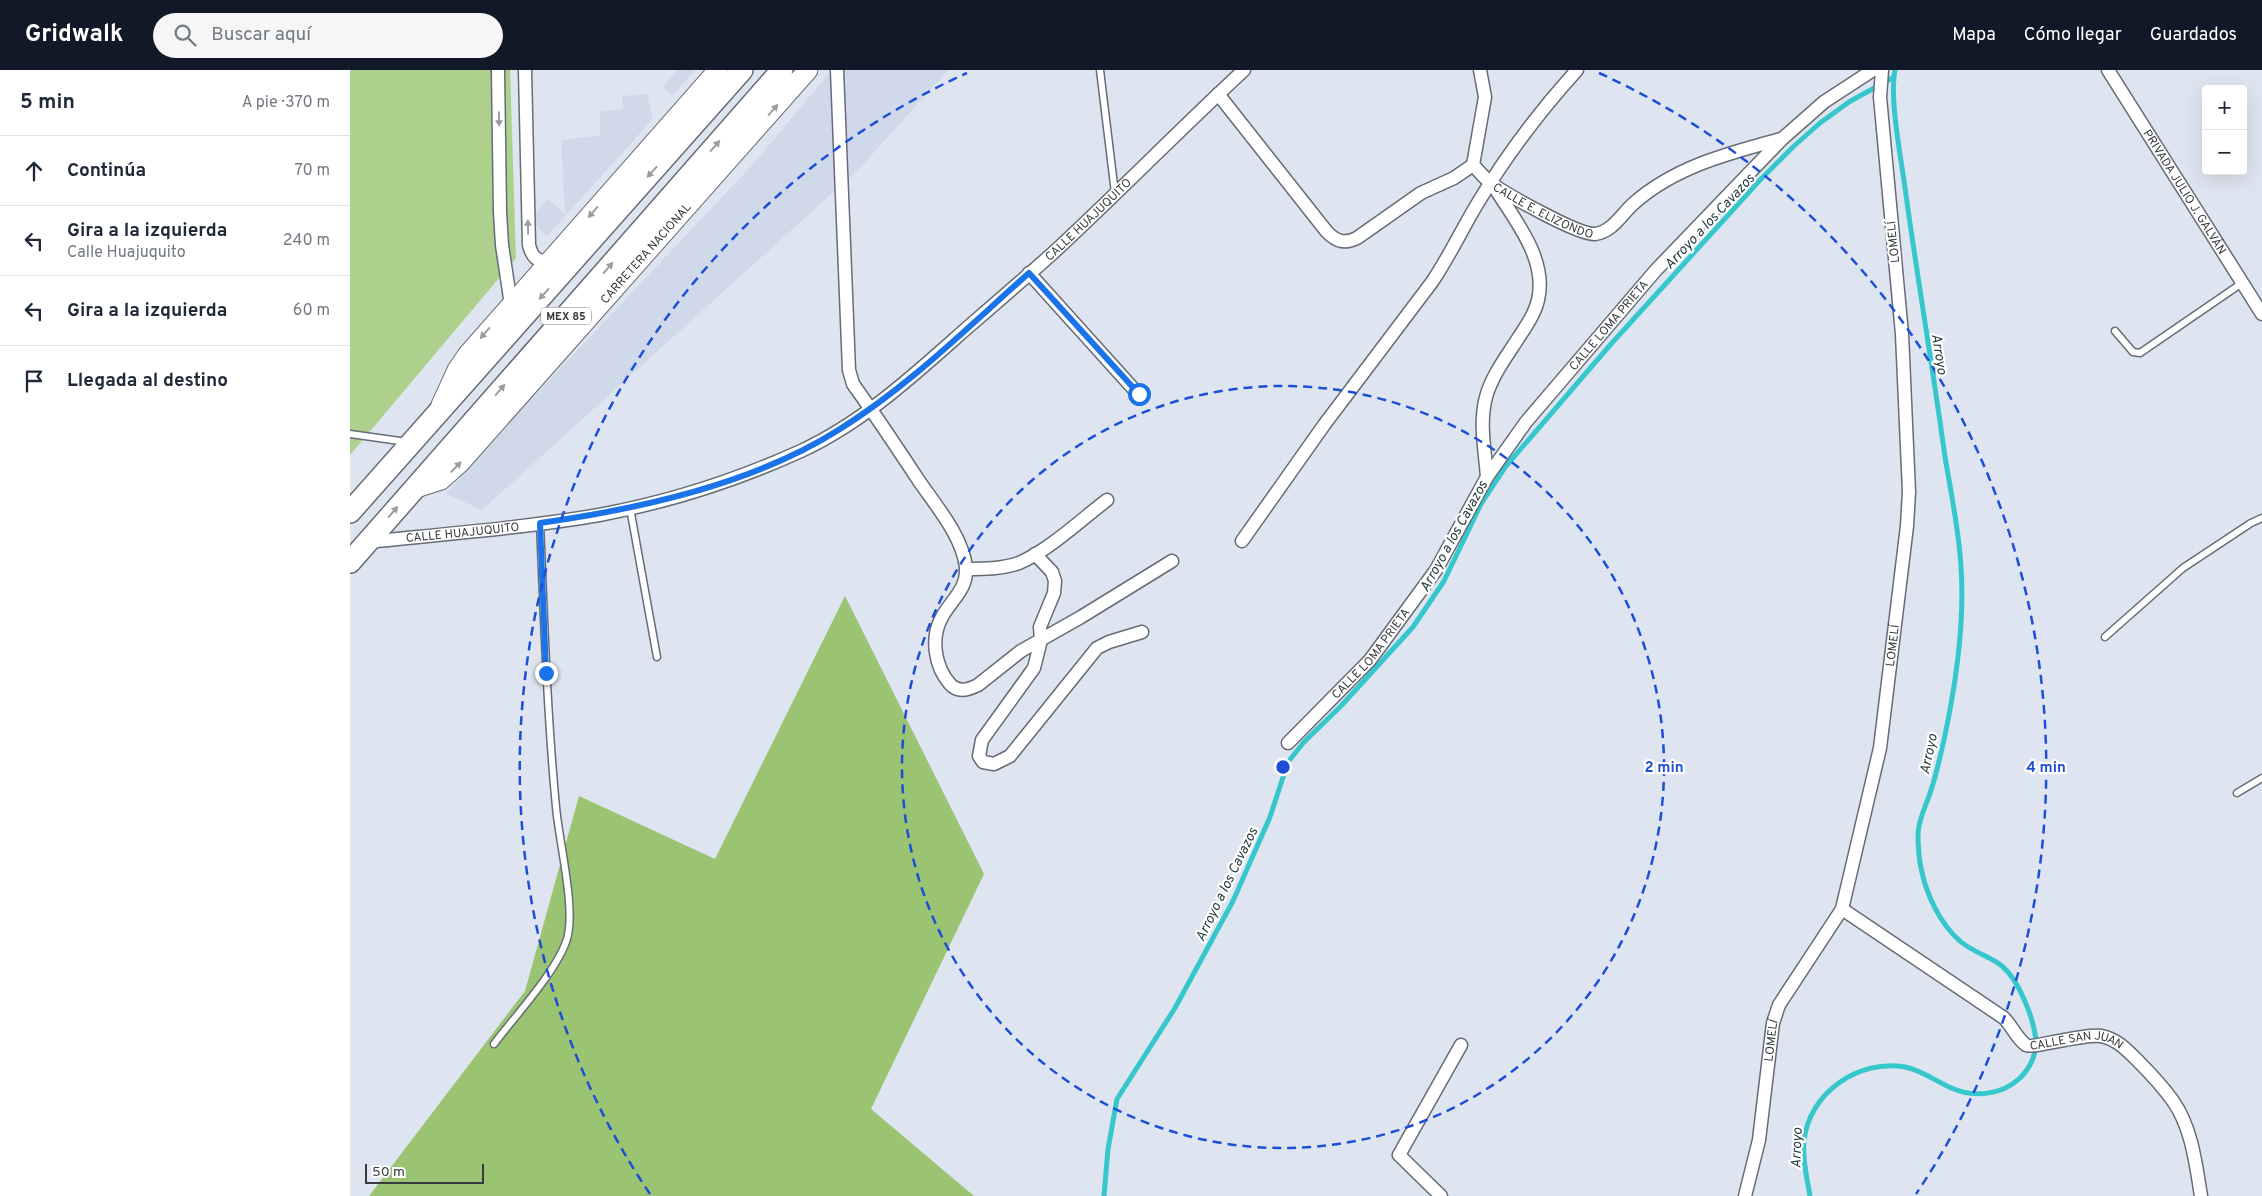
<!DOCTYPE html>
<html lang="es">
<meta charset="utf-8">
<style>
body{margin:0;font-family:Overpass,sans-serif;background:#f6f6f7;color:#1f2937}
.controls{position:absolute;right:15px;top:15px;display:grid;overflow:hidden;border-radius:5px;box-shadow:0 5px 20px #0002}
.controls button{width:45px;height:45px;display:grid;place-items:center;padding:0;border:0;border-bottom:1px solid #e0e1e3;background:#fff;color:#1f2937;font:25px sans-serif}
.scale{position:absolute;left:15px;bottom:12px;width:119px;box-sizing:border-box;padding-left:5px;border:2px solid #373a3e;border-top:0;font-size:14px;line-height:18px;white-space:nowrap;color:#373a3e;-webkit-text-stroke:4px #fff;paint-order:stroke}
.stop{position:absolute;width:15px;height:15px;margin:-11px;border:4px solid #1a73e8;border-radius:50%;background:#fff}
.stop.end{background:#1a73e8;border-color:#fff;box-shadow:0 1px 5px #0008}
.list{margin:0;padding:0;list-style:none}
h2{display:flex;justify-content:space-between;align-items:center;height:65px;margin:0;padding:0 20px;font-size:21px}
h2 small{font-size:16px;font-weight:400;color:#747a83}
.list li{display:grid;grid-template-columns:32px 1fr auto;gap:15px;align-items:center;box-sizing:border-box;height:70px;padding:0 20px;border-top:1px solid #e0e1e3}
.list b{display:block;font-size:19px;white-space:nowrap}
.list p{margin:0;font-size:16px;white-space:nowrap;color:#747a83}
.list em{font-size:16px;font-style:normal;color:#747a83}
.icon{flex:none;width:28px;height:28px;fill:none;stroke:currentColor;stroke-width:2;stroke-linecap:round;stroke-linejoin:round}
.map{position:relative;flex:none;width:1912px;height:1126px;overflow:hidden}
header{display:flex;align-items:center;gap:30px;box-sizing:border-box;height:70px;padding:0 25px;background:#111827;color:#fff}
header strong{font-size:24px}
nav{display:flex;gap:28px;margin-inline-start:auto;font-size:18px}
.search{width:350px;height:45px;background:#f6f6f7;display:flex;align-items:center;gap:12px;box-sizing:border-box;padding:0 18px;border-radius:28px;color:#747a83;font-size:19px}
main{display:flex}
aside{flex:1;background:#fff}
.map>svg:first-child{display:block}
.built{fill:#cfd9ea}
.green{fill:#add08d}
.forest{fill:#9ac372}
.lines{fill:none;stroke-linecap:round;stroke-linejoin:round}
.stream{stroke:#36c7cc;stroke-width:5}
.service-casing{stroke:#666c75;stroke-width:9}
.minor-casing{stroke:#666c75;stroke-width:15}
.secondary-casing{stroke:#666c75;stroke-width:21}
.trunk-casing{stroke:#666c75;stroke-width:24}
.service{stroke:#fff;stroke-width:6}
.minor{stroke:#fff;stroke-width:12}
.secondary{stroke:#fff;stroke-width:19}
.trunk{stroke:#fff;stroke-width:21}
.oneway{fill:#9b9c9e}
.route{stroke:#1a73e8;stroke-width:6}
.ring{fill:none;stroke:#1d4ed8;stroke-width:2.5;stroke-dasharray:9 6}
.labels{text-anchor:middle;stroke-width:4.5;stroke-linejoin:round;paint-order:stroke}
.shield{fill:#fff;stroke:#737578;stroke-width:1}
.shield-label{font-size:11px;font-weight:bold;fill:#373a3e}
.street-label{font-size:12px;fill:#373a3e;stroke:#fff}
.water-label{font-size:14px;font-style:italic;fill:#1e3637;stroke:#fff}
.centre{fill:#1d4ed8;stroke:#fff;stroke-width:2.5}
.ring-label{font-size:15px;text-anchor:middle;font-weight:bold;fill:#1d4ed8;stroke:#fff;stroke-width:4.5;stroke-linejoin:round;paint-order:stroke}
</style>
<header>
<strong>Gridwalk</strong>
<div class="search"><svg class="icon" aria-label="search" viewBox="0 0 24 24"><circle cx="10" cy="10" r="6"/><path d="M15 15l6 6"/></svg>Buscar aquí</div>
<nav><a>Mapa</a><a>Cómo llegar</a><a>Guardados</a></nav>
</header>
<main>
<aside>
<h2>5 min<small>A pie · 370 m</small></h2>
<ul class="list">
<li><svg class="icon" aria-label="ahead" viewBox="0 0 24 24"><path d="M12 20V5M6 11l6-6 6 6"/></svg><div><b>Continúa</b></div><em>70 m</em></li>
<li><svg class="icon" aria-label="left" viewBox="0 0 24 24"><path d="M17 20v-9H6M10 6l-5 5 5 5"/></svg><div><b>Gira a la izquierda</b><p>Calle Huajuquito</p></div><em>240 m</em></li>
<li><svg class="icon" aria-label="left" viewBox="0 0 24 24"><path d="M17 20v-9H6M10 6l-5 5 5 5"/></svg><div><b>Gira a la izquierda</b></div><em>60 m</em></li>
<li><svg class="icon" aria-label="arrive" viewBox="0 0 24 24"><path d="M6 21V4h12l-3 4 3 4H6"/></svg><div><b>Llegada al destino</b></div></li>
</ul>
</aside>
<div class="map">
<svg width="1912" height="1126" viewBox="0 0 1912 1126">
<rect width="100%" height="100%" fill="#dfe5f0"/>
<path class="built" d="M328,0H345L322,26L313,17Z
M482,0H598L510,98L132,440L96,424L156,356L404,93Z
M297,24L303,49L197,166L179,149L198,129L215,144L211,70L250,66V41L273,39L272,26Z"/>
<path class="green" d="M0,0H160L166,188L0,385Z"/>
<path class="forest" d="M495,526L634,804L521,1039L624,1126H19L175,921L229,726L365,789Z"/>
<g class="lines">
<path class="stream" d="M754,1126L758,1079L767,1029L825,938L883,831L920,747L938,692L954,672L991,636L1063,557L1094,511L1131,434L1156,396L1261,274L1410,110L1444,76L1470,53L1499,32L1544,7
M1460,1126C1457,1108 1452,1089 1454,1071C1459,1023 1508,989 1555,997C1571,1000 1584,1010 1599,1017C1622,1028 1651,1026 1670,1008C1680,998 1686,985 1686,971C1684,949 1669,910 1652,896C1640,886 1622,882 1610,871C1590,854 1576,824 1571,798C1569,788 1568,775 1568,764C1568,749 1578,732 1582,717C1587,702 1590,686 1594,670C1606,614 1615,554 1611,497C1609,460 1601,423 1595,387C1583,299 1568,212 1556,125C1552,92 1539,31 1545,0"/>
<defs>
<path id="service" d="M750,0L765,123
M1765,261L1783,282L1790,283L1892,213
M0,364L57,372
M280,438L307,587
M1755,567L1833,498L1901,453L1912,448
M1887,723L1912,708
M144,974C165,946 207,901 217,869C226,838 209,772 206,737C197,643 194,548 190,453"/>
<g id="minor">
<path d="M148,0L150,142L152,175L161,235"/>
<path d="M175,0L179,175C182,187 186,191 199,192"/>
<path d="M487,0L499,300L503,314C526,346 548,379 569,411C587,437 612,466 616,497C618,519 601,530 592,547C580,568 585,597 600,614C608,623 618,620 628,615L671,581L731,547L822,491"/>
<path id="s1" d="M1758,0L1912,244"/>
<path d="M868,24L977,162C987,172 995,174 1007,168L1071,123L1104,108L1123,95"/>
<path id="s2" d="M1123,95C1129,101 1135,109 1142,114C1158,125 1228,165 1245,164C1262,162 1271,145 1283,134C1324,97 1379,83 1431,69"/>
<path d="M1123,95L1135,27L1130,0"/>
<path d="M679,203L789,325"/>
<path d="M1137,407C1135,380 1129,353 1136,327C1142,305 1157,286 1169,267C1177,255 1185,243 1188,230C1198,188 1163,148 1143,115"/>
<path d="M892,471L974,355L1082,212C1099,187 1111,161 1126,136C1155,87 1189,42 1227,0"/>
<path id="s3" d="M17,472C95,464 173,458 249,445C319,432 387,410 451,381C514,352 566,303 617,258C646,233 675,208 703,183C768,123 829,60 894,0"/>
<path d="M685,484L702,502L705,511L704,523L690,557L691,570L684,598L632,670L629,686L633,692L644,694L660,686L747,578L759,572L792,562"/>
<path d="M616,499C634,499 652,499 669,493C698,481 732,449 757,430"/>
<path id="s4" d="M938,673L1020,590L1086,500L1137,407L1176,352L1306,200L1432,69L1474,32L1523,0"/>
<path id="s5" d="M1492,839L1654,948C1662,956 1667,969 1676,975C1682,979 1734,963 1751,966C1767,969 1777,980 1788,991C1800,1003 1813,1017 1823,1031C1842,1058 1846,1095 1851,1126"/>
<path d="M1091,1126L1049,1085L1111,975"/>
<path id="s6" d="M1395,1126L1409,1070L1423,953L1429,935L1492,839L1530,678L1557,456L1559,422L1552,264L1530,27L1532,0"/>
</g>
<g id="secondary">
<path d="M91,335L107,300L118,284L368,0"/>
<path id="s7" d="M63,419L91,410L110,393L458,0"/>
</g>
<path id="trunk" d="M0,442L392,0
M0,492L432,0"/>
</defs>
<use href="#service" class="service-casing"/>
<use href="#minor" class="minor-casing"/>
<use href="#secondary" class="secondary-casing"/>
<use href="#trunk" class="trunk-casing"/>
<use href="#service" class="service"/>
<use href="#minor" class="minor"/>
<use href="#secondary" class="secondary"/>
<use href="#trunk" class="trunk"/>
</g>
<defs><path id="oneway-solid" d="M-6-.8H1V-3.2L6.5 0L1 3.2V.8H-6Z" transform="scale(1.25)"/></defs>
<g class="oneway">
<use href="#oneway-solid" transform="translate(423 40) rotate(-49)"/>
<use href="#oneway-solid" transform="translate(149 49) rotate(89)"/>
<use href="#oneway-solid" transform="translate(365 76) rotate(-49)"/>
<use href="#oneway-solid" transform="translate(302 102) rotate(132)"/>
<use href="#oneway-solid" transform="translate(243 142) rotate(131)"/>
<use href="#oneway-solid" transform="translate(178 157) rotate(-91)"/>
<use href="#oneway-solid" transform="translate(258 198) rotate(-49)"/>
<use href="#oneway-solid" transform="translate(194 224) rotate(132)"/>
<use href="#oneway-solid" transform="translate(135 263) rotate(131)"/>
<use href="#oneway-solid" transform="translate(150 320) rotate(-49)"/>
<use href="#oneway-solid" transform="translate(106 397) rotate(-46)"/>
<use href="#oneway-solid" transform="translate(43 442) rotate(-49)"/>
</g>
<g class="lines">
<path class="route" d="M196,603L190,453C289,439 404,414 490,359C559,316 618,257 679,203L789,324"/>
</g>
<g class="ring">
<circle cx="933" cy="697" r="381"/>
<path d="M300 1124A763 763 0 0 1 617 3M1249 3A763 763 0 0 1 1566 1124"/>
</g>
<g class="labels">
<rect class="shield" x="191" y="237.5" width="50" height="17" rx="4"/>
<g class="shield-label">
<text x="216" y="250">MEX 85</text>
</g>
<g class="street-label">
<text dy="4" stroke="none"><textPath href="#s1" startOffset="144">PRIVADA JULIO J. GALVÁN</textPath></text>
<text dy="4" stroke="none"><textPath href="#s2" startOffset="85">CALLE E. ELIZONDO</textPath></text>
<text dy="4" stroke="none"><textPath href="#s3" startOffset="816">CALLE HUAJUQUITO</textPath></text>
<text transform="translate(1543 172) rotate(-96)" y="4">LOMELÍ</text>
<text dy="4" stroke="none"><textPath href="#s7" startOffset="335">CARRETERA NACIONAL</textPath></text>
<text dy="4" stroke="none"><textPath href="#s4" startOffset="529">CALLE LOMA PRIETA</textPath></text>
<text dy="4" stroke="none"><textPath href="#s3" startOffset="96">CALLE HUAJUQUITO</textPath></text>
<text dy="4" stroke="none"><textPath href="#s6" startOffset="578">LOMELÍ</textPath></text>
<text dy="4" stroke="none"><textPath href="#s4" startOffset="122">CALLE LOMA PRIETA</textPath></text>
<text dy="4" stroke="none"><textPath href="#s6" startOffset="158">LOMELÍ</textPath></text>
<text dy="4" stroke="none"><textPath href="#s5" startOffset="282">CALLE SAN JUAN</textPath></text>
</g>
<g class="water-label">
<text transform="translate(1359 151) rotate(-47)" y="5">Arroyo a los Cavazos</text>
<text transform="translate(1590 284) rotate(81)" y="5">Arroyo</text>
<text transform="translate(1103 466) rotate(-61)" y="5">Arroyo a los Cavazos</text>
<text transform="translate(1578 684) rotate(-78)" y="5">Arroyo</text>
<text transform="translate(876 814) rotate(-64)" y="5">Arroyo a los Cavazos</text>
<text transform="translate(1446 1078) rotate(-88)" y="5">Arroyo</text>
</g>
</g>
<circle cx="933" cy="697" r="8" class="centre"/>
<g class="ring-label">
<text x="1314" y="702">2 min</text>
<text x="1696" y="702">4 min</text>
</g>
</svg>
<div class="controls">
<button>+</button>
<button>−</button>
</div>
<div class="scale">50 m</div>
<div class="stop" style="left:789px;top:324px"></div>
<div class="stop end" style="left:196px;top:603px"></div>
</div>
</main>
